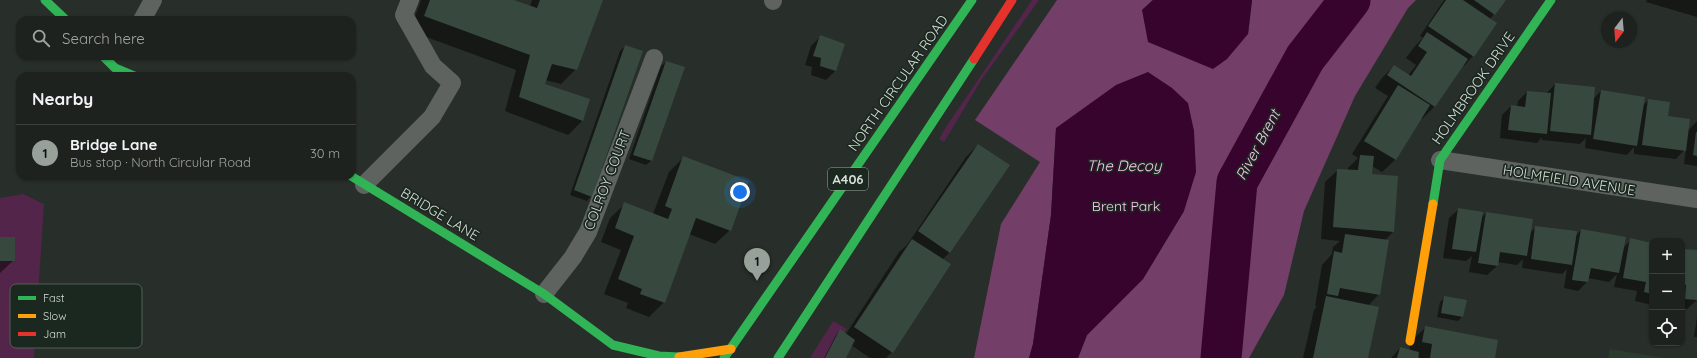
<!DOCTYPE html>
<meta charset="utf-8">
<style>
body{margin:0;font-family:Quicksand,sans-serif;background:#262a28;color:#f1f3f6}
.controls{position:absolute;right:12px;bottom:12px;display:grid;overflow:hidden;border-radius:8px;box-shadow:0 1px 3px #0004}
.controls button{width:36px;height:36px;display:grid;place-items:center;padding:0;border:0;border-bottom:1px solid #3c3f3d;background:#1e221f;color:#f1f3f6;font:20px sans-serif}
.compass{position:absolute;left:1601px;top:12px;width:36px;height:36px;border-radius:50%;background:#1e221f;box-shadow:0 1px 3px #0004;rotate:196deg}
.you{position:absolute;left:740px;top:192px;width:14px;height:14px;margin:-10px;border:3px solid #fff;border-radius:50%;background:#1a73e8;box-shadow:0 0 0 6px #1a73e833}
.badge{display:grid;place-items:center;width:26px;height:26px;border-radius:50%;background:#98a09a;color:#111;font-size:13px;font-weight:700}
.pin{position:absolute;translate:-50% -33px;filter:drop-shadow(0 1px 2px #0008)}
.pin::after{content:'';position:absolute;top:21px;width:14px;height:12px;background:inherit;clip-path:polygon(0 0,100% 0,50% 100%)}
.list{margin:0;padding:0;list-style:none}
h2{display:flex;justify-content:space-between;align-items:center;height:52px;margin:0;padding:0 16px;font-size:17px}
h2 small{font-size:13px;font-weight:400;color:#a1a4a4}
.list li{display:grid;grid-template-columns:26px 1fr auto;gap:12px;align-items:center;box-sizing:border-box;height:56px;padding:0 16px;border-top:1px solid #3c3f3d}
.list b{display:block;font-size:15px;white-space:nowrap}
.list p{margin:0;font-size:13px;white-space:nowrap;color:#a1a4a4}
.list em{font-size:13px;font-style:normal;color:#a1a4a4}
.icon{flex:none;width:22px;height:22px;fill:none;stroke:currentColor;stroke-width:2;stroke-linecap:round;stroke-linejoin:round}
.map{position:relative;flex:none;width:1697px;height:358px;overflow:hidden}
.search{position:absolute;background:#1e221f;box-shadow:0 1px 3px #0004;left:16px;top:16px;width:340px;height:44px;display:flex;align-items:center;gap:10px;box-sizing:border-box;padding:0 14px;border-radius:12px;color:#a1a4a4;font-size:15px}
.panel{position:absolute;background:#1e221f;box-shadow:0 1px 3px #0004;left:16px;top:72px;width:340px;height:108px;border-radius:12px}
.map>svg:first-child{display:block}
.built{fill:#293c2e}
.green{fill:#53254b}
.forest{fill:#733f68}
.water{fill:#37042e}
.shadow{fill:#0007}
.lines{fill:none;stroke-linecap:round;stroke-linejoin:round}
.river{stroke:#37042e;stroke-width:41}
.building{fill:#37493e}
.street{stroke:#5f6360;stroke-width:18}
.fast{stroke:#30b455;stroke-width:9}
.slow{stroke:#ff9f0a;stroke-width:9}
.jam{stroke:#e5322d;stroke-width:9}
.labels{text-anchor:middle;stroke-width:3.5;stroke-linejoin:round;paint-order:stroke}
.shield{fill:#1b281f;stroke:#9da7a0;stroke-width:1}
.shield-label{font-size:13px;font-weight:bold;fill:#d5ded7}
.street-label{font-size:14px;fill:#d5ded7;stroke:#1b281f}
.park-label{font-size:14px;fill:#fbc4ed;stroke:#1b281f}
.water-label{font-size:15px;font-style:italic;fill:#fac4ec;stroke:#1b281f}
.key{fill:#1b281f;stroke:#535f56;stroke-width:1}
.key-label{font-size:11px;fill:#d5ded7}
</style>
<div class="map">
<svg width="1697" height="358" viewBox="0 0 1697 358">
<rect width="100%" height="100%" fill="#282e29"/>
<path class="built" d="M1610,349L1665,358H1608Z"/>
<path class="green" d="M1032,0H1039L982,79L944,142L939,139L946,127Z
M23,194L44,204L34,358H0V198Z
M833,321L847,329L827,358H810Z"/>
<path class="forest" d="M1057,0H1153L1142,10L1248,34L1252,0H1416L1408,8L1355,96L1304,211L1284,295L1249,358H1078L1087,335L1143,279L1184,211L1056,128L1051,215L1033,344L1029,358H974L1001,224L1040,162L975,120Z"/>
<path class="water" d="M1153,0H1252L1248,34L1227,59L1213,69L1148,42L1142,10Z
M1148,72L1172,88L1188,103L1194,131L1196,172L1184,211L1143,279L1087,335L1078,358H1029L1033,344L1051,215L1056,128L1116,85Z"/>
<path class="shadow" d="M421,0H511L530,6L532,0H602L576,69L561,84L545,80L544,84L582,121L568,135L505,111L516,70L410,31Z
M1444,0H1505L1490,19L1495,23L1473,56L1464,66L1463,65L1435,106L1422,119L1421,118L1395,160L1382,172L1372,166L1371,175L1393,232L1384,241L1379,294L1368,306L1367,358H1303L1314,310L1317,306H1315L1322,265L1332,254L1333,247L1340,241L1321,239L1325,182L1338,170H1348V168L1358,158L1352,154L1388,96L1375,88L1382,78L1394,66L1408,76L1416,65L1406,58L1415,46L1423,38L1420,36Z
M1647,0H1697V17L1646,2Z
M821,36L835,71L826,80L811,75L812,67L805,65L811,46Z
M625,46L591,196L587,201L570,195L620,51Z
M666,62L651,161L646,165L629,159L661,66Z
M1555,84L1593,99L1601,91L1642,106L1649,100L1667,117L1688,131L1697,121V166L1684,164L1686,148L1676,159L1634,154V147L1627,155L1585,148L1586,138L1580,144L1542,140V137L1537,143L1500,138L1502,115L1511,106L1517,107L1518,101L1527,92L1546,94Z
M978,145L1008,166L949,253L942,260L892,352L886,358H870L851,345L845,358H824L836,335L840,330L846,334L899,252L907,245L966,157Z
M683,158L730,230L715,244L689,234L664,302L649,317L626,308L628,303L604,294L621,250L601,242L610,218L625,204L653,214L669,172Z
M1459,209L1480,219L1486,213L1530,233L1536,227L1575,237L1581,230L1623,248L1631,240L1652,244V305L1635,301L1637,291L1614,287L1617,274L1609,282L1588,278L1587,282L1578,291L1564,288L1567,269L1562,274L1522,268L1523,259L1517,265L1497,262V266L1487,275L1469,272L1472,256L1466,261L1443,258L1449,218Z
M0,238L14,260L0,273Z
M1682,250L1697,251V300L1687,309L1682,308Z
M1445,297L1462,317L1458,321L1437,317L1440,302Z
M1697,317V337H1694Z
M1426,327L1494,358H1419V355L1417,354V358H1391L1400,348L1409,351L1411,341Z"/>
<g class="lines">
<path class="river" d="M1221,358L1237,182L1305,58L1350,0"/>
</g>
<path class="building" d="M430,0H514L537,8L540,0H603L577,70L552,64L545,84L590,99L583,121L519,97L530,55L424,16Z
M1446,0H1463L1497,23L1474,57L1428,26Z
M1474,0H1506L1495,15Z
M1427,32L1468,59L1435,107L1387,75L1394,65L1411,76L1427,52L1418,46Z
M820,35L845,44L836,71L820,66L821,58L813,56Z
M625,45L643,51L592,197L574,190Z
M666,61L685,67L652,161L633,155Z
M1555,83L1595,87L1591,135L1550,131Z
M1398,85L1430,105L1396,160L1364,141Z
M1601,90L1645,97L1637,146L1593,139Z
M1527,91L1551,93L1547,134L1508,130L1511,105L1525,107Z
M1648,99L1670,102L1668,116L1690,119L1686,151L1642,145Z
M1696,132H1697V156L1693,155Z
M978,144L1010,165L950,253L918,231Z
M1360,155L1374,156L1372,174L1398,176L1394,232L1333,227L1337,169L1358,170Z
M683,156L749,181L731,231L696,218L665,303L640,294L642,289L618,279L634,236L615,228L624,202L668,219L672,209L665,206Z
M1458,208L1483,212L1476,252L1452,249Z
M1486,212L1533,219L1527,256L1500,252L1498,266L1478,263Z
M1535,226L1577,231L1572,265L1531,259Z
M1581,229L1626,237L1619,273L1591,268L1588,282L1572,280Z
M1345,234L1389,240L1380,295L1340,288L1338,296L1327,294L1334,251L1342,253Z
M0,237H15V261H0Z
M1630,238L1652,243V294L1644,292L1646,282L1623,278Z
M912,239L951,264L893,353L854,327Z
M1682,249L1697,250V300L1685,299L1686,285L1682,284Z
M1326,296L1379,307L1368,358H1313Z
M1444,296L1467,300L1463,317L1441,313Z
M1425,326L1498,340L1495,358H1430L1432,344L1422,342Z
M840,329L855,340L846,358H825Z
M1400,347L1419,352L1418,358H1397Z"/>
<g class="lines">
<path class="street" d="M773,1V0
M142,20L153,0
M1440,160L1697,199
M364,185L432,117L452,83L433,66L404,15L410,0
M544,294L573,257L588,232L654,58"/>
<path class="fast" d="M45,0L66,20
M103,56L115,68L134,76
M351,176L544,294L613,345L659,356L679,357
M1433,204L1440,160L1551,0
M724,358L972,0
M778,358L974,59"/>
<path class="slow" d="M1410,341L1433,204
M679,357L731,349"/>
<path class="jam" d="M974,59L1012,0"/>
</g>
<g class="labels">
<rect class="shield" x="828" y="168" width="40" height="22" rx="3"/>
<g class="shield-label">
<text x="848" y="184">A406</text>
</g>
<g class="street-label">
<text transform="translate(898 83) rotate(-55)" y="5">NORTH CIRCULAR ROAD</text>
<text transform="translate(1473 88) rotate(-55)" y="5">HOLMBROOK DRIVE</text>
<text transform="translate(607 180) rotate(-69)" y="5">COLROY COURT</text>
<text transform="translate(1569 180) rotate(9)" y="5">HOLMFIELD AVENUE</text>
<text transform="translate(440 214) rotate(31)" y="5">BRIDGE LANE</text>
</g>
<g class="park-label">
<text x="1126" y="211">Brent Park</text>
</g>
<g class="water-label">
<text transform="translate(1258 145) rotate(-62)" y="5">River Brent</text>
<text x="1124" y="171">The Decoy</text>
</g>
</g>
<rect x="10" y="284" width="132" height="64" rx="6" class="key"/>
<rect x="18" y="296" width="18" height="4" fill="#30b455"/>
<rect x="18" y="314" width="18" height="4" fill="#ff9f0a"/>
<rect x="18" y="332" width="18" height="4" fill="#e5322d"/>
<g class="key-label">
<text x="43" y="302">Fast</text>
<text x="43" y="320">Slow</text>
<text x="43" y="338">Jam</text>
</g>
</svg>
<div class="controls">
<button>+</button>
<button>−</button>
<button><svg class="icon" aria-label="locate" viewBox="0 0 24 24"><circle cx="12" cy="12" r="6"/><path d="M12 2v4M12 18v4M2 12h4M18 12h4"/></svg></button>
</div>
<svg class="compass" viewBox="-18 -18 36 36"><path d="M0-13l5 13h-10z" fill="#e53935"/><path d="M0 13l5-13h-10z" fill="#a1a4a4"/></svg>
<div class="you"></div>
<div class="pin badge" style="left:757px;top:281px">1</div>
<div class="search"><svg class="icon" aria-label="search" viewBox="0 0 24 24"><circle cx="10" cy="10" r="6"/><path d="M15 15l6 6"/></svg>Search here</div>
<section class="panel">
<h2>Nearby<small></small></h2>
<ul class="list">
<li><span class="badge">1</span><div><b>Bridge Lane</b><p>Bus stop · North Circular Road</p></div><em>30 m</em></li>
</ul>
</section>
</div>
